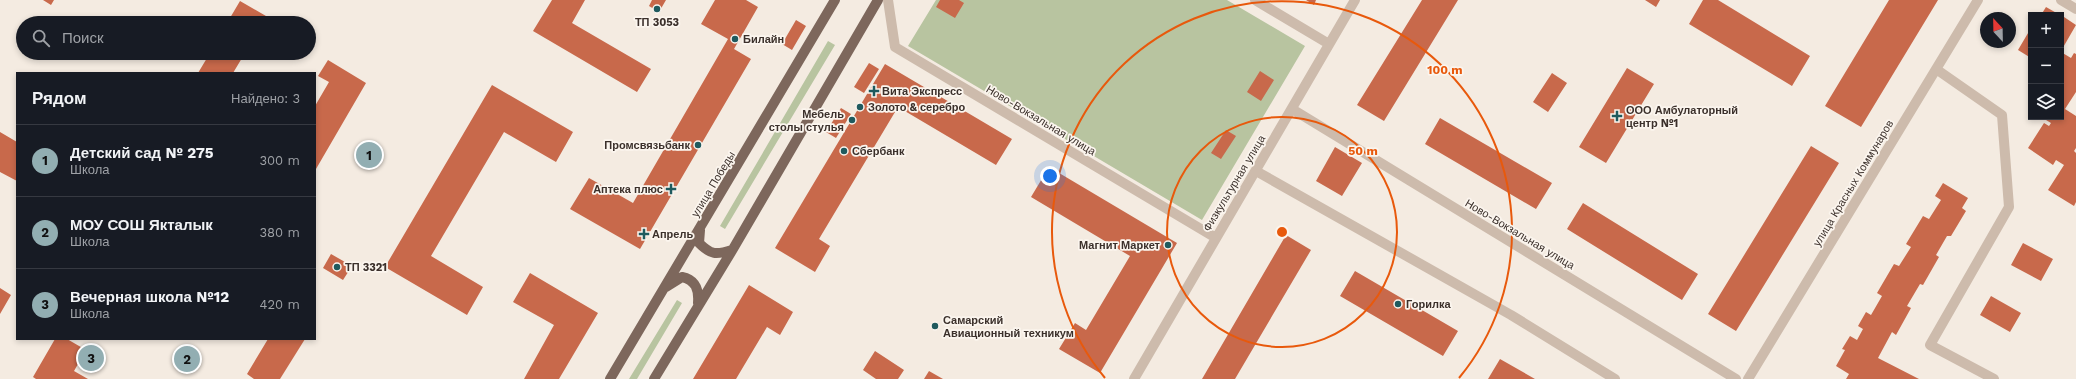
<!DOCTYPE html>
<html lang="ru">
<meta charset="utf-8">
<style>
body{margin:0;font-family:"Work Sans",sans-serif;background:#242831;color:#f1f3f6}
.controls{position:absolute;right:12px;top:12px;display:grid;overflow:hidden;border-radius:0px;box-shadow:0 2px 6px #0003}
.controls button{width:36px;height:36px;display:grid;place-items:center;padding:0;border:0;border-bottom:1px solid #363941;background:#171b24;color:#f1f3f6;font:20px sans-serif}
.compass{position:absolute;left:1980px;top:12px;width:36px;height:36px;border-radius:50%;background:#171b24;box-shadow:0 2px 6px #0003;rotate:338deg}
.you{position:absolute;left:1050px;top:176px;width:14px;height:14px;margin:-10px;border:3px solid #fff;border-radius:50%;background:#1a73e8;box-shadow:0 0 0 6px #1a73e833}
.badge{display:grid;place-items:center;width:26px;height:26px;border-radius:50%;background:#92aeb2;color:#111;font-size:13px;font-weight:700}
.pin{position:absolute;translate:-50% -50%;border:2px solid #fff;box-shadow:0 1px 4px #0006}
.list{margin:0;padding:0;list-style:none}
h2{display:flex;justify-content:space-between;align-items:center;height:52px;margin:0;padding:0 16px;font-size:17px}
h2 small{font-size:13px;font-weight:400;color:#9ea1a6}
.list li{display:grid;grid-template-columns:26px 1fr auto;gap:12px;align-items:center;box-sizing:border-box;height:72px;padding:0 16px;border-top:1px solid #363941}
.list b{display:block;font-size:15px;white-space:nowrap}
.list p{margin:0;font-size:13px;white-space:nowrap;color:#9ea1a6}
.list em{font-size:13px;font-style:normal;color:#9ea1a6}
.icon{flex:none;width:22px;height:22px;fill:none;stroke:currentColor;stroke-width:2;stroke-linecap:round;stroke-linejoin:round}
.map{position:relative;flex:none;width:2076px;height:379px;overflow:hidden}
.search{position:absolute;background:#171b24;box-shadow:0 2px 6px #0003;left:16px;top:16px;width:300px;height:44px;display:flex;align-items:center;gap:10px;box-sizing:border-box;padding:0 14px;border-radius:22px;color:#9ea1a6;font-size:15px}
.panel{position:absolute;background:#171b24;box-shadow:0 2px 6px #0003;left:16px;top:72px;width:300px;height:268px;border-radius:0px}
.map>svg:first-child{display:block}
.green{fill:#b8c4a0}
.building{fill:#c8694b}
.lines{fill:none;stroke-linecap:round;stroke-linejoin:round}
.minor{stroke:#cdbbac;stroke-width:10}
.major{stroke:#7d675c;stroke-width:10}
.ring{fill:none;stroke:#e8590c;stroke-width:2}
.poi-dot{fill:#1f5a5e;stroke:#fbf5ee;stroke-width:1.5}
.labels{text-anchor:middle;stroke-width:3.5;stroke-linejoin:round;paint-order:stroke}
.poi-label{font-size:11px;font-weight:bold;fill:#3b302b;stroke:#fbf5ee;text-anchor:start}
.street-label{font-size:11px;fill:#3b302b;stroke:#fbf5ee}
.centre{fill:#e8590c;stroke:#fbf5ee;stroke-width:2}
.ring-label{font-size:12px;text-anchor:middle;font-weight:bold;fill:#e8590c;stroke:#fbf5ee;stroke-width:3.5;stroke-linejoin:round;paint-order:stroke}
</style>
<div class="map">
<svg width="2076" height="379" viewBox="0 0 2076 379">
<rect width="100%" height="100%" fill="#f4ebe1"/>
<path class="green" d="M936,0H1227L1305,46L1202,220L908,46Z
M828,41L835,45L725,229L720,226Z
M677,300L682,303L637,379H629Z"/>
<path class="building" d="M43,0H54L51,5Z
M552,0H585L572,23L651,69L637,92L533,31Z
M652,0H666L659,12L649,6Z
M715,0H746L758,7L734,49L751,59L640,249L570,209L589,178L633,203L728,39L701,24Z
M940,0H959L964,3L955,18L936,7Z
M1306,0H1316L1314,5Z
M1422,0H1458L1384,121L1357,105Z
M1645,0H1660L1656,7Z
M1703,0H1718L1810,56L1792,86L1689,24Z
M1889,0H1938L1861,127L1825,106Z
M240,1L278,23H227Z
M2046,7L2060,15H2041Z
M2061,15L2076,25L2061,51Z
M796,20L806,26L792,50L782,44Z
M2031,28V58L2018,50Z
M2061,52L2071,58L2074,53L2076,54V92L2065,109L2076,116V148L2074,151L2076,153V202L2074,206L2048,190L2064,165L2056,160L2053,165L2028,148L2044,123L2049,126L2051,123L2046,120L2048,117H2061Z
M210,53H245L233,73H198Z
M328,60L366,83L316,169L315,106L329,82L318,76Z
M869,63L879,69L864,93L854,87Z
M885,64L1012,139L996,165L898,107L819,239L830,246L815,272L775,248Z
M1627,68L1654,84L1606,163L1579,147Z
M1260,71L1274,80L1261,101L1247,92Z
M1552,73L1567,83L1548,112L1533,102Z
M492,85L573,132L556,162L504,132L431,256L483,287L467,315L385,267Z
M841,108L851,114L836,138L826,132Z
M1440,118L1552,183L1536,209L1425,144Z
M1226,130L1236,136L1221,159L1211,153Z
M0,132L17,142V181L0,172Z
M1811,146L1839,163L1736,331L1708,314Z
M1335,147L1362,163L1342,196L1316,181Z
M1049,167L1177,243L1100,373L1059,349L1075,323L1086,330L1130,256L1031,197Z
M1943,183L1968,198L1962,208L1966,211L1951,236H1947L1936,255L1939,257L1923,285L1920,284L1907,306L1911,308L1896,335L1892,332L1878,358L1919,379H1846L1849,374L1836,366L1845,350L1842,349L1850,336L1857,340L1863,329L1858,326L1866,312L1871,315L1882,296L1877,293L1894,264L1899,266L1911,247L1906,244L1923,216L1929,219L1941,200L1935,196Z
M1583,203L1698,274L1682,300L1567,229Z
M1286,235L1311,250L1235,379H1202Z
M2023,243L2053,259L2041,281L2011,265Z
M331,254L352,266L343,280L323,268Z
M1355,271L1458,331L1443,356L1340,296Z
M530,273L598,313L559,379H524L554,325L513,302Z
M749,285L793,312L780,335L767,327L736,379H693Z
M0,288L11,295L0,314Z
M1991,296L2021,313L2010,332L1980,315Z
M55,339H67L86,350L74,371L88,379H36L33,377Z
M268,339H305L280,379H254L247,374Z
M875,351L904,370L898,379H876L863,370Z
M1500,359L1535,379H1488Z
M929,371L943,379H924Z"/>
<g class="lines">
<path class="minor" d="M888,0L895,47L1216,238
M1255,0L1329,44
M2061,0L2076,9
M1936,69L2002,115L2009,207L1930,345L1994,379
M1292,109L1736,379
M1256,171L1511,315L1615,379
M1134,379L1355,0
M1748,379L1978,0"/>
<path class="major" d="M700,230L699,243C711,255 716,255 732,250
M666,287L682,277C696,280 699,290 698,303
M610,379L835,0
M654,379L733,249L878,0"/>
</g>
<g class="ring">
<circle cx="1282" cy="232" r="115"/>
<path d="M1105 378A230 230 0 1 1 1459 378"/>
</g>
<g class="poi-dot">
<circle cx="657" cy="9" r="4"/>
<circle cx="735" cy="39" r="4"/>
<path d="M872 85h4v4h4v4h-4v4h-4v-4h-4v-4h4z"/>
<circle cx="860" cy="107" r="4"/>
<path d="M1615 110h4v4h4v4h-4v4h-4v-4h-4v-4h4z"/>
<circle cx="852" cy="120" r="4"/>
<circle cx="698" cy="145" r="4"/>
<circle cx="844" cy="151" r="4"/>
<path d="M669 183h4v4h4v4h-4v4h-4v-4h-4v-4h4z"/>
<path d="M642 228h4v4h4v4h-4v4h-4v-4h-4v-4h4z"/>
<circle cx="1168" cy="245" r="4"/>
<circle cx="337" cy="267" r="4"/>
<circle cx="1398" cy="304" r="4"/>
<circle cx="935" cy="326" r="4"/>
</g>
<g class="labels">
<g class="poi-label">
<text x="657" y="26" text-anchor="middle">ТП 3053</text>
<text x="743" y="43">Билайн</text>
<text x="882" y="95">Вита Экспресс</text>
<text x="868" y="111">Золото &amp; серебро</text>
<text x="1626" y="114">ООО Амбулаторный<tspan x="1626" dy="13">центр №1</tspan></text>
<text x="844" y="118" text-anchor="end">Мебель<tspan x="844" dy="13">столы стулья</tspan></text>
<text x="690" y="149" text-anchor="end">Промсвязьбанк</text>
<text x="852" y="155">Сбербанк</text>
<text x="663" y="193" text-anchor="end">Аптека плюс</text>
<text x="652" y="238">Апрель</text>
<text x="1160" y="249" text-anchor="end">Магнит Маркет</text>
<text x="345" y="271">ТП 3321</text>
<text x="1406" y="308">Горилка</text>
<text x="943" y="324">Самарский<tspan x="943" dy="13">Авиационный техникум</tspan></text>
</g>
<g class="street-label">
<text transform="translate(1041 120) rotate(31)" y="4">Ново-Вокзальная улица</text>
<text transform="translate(1234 183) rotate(-59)" y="4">Физкультурная улица</text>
<text transform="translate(1853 183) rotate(-59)" y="4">улица Красных Коммунаров</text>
<text transform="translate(713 184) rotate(-59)" y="4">улица Победы</text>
<text transform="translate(1520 234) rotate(31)" y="4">Ново-Вокзальная улица</text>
</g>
</g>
<circle cx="1282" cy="232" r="6" class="centre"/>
<g class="ring-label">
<text x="1445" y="74">100 m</text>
<text x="1363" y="155">50 m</text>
</g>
</svg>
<div class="controls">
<button>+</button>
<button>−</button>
<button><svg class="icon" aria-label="layers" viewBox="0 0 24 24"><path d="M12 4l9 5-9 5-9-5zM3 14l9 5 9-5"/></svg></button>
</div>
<svg class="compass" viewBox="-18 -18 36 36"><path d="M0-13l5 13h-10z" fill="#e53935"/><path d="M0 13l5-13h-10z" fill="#9ea1a6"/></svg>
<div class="you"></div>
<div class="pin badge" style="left:369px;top:155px">1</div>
<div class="pin badge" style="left:187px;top:359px">2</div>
<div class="pin badge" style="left:91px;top:358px">3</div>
<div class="search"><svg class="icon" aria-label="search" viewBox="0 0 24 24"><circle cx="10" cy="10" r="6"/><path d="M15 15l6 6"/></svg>Поиск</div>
<section class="panel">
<h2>Рядом<small>Найдено: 3</small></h2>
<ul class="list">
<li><span class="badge">1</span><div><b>Детский сад № 275</b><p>Школа</p></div><em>300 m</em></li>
<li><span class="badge">2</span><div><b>МОУ СОШ Якталык</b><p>Школа</p></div><em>380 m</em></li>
<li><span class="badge">3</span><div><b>Вечерная школа №12</b><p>Школа</p></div><em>420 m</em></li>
</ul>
</section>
</div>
